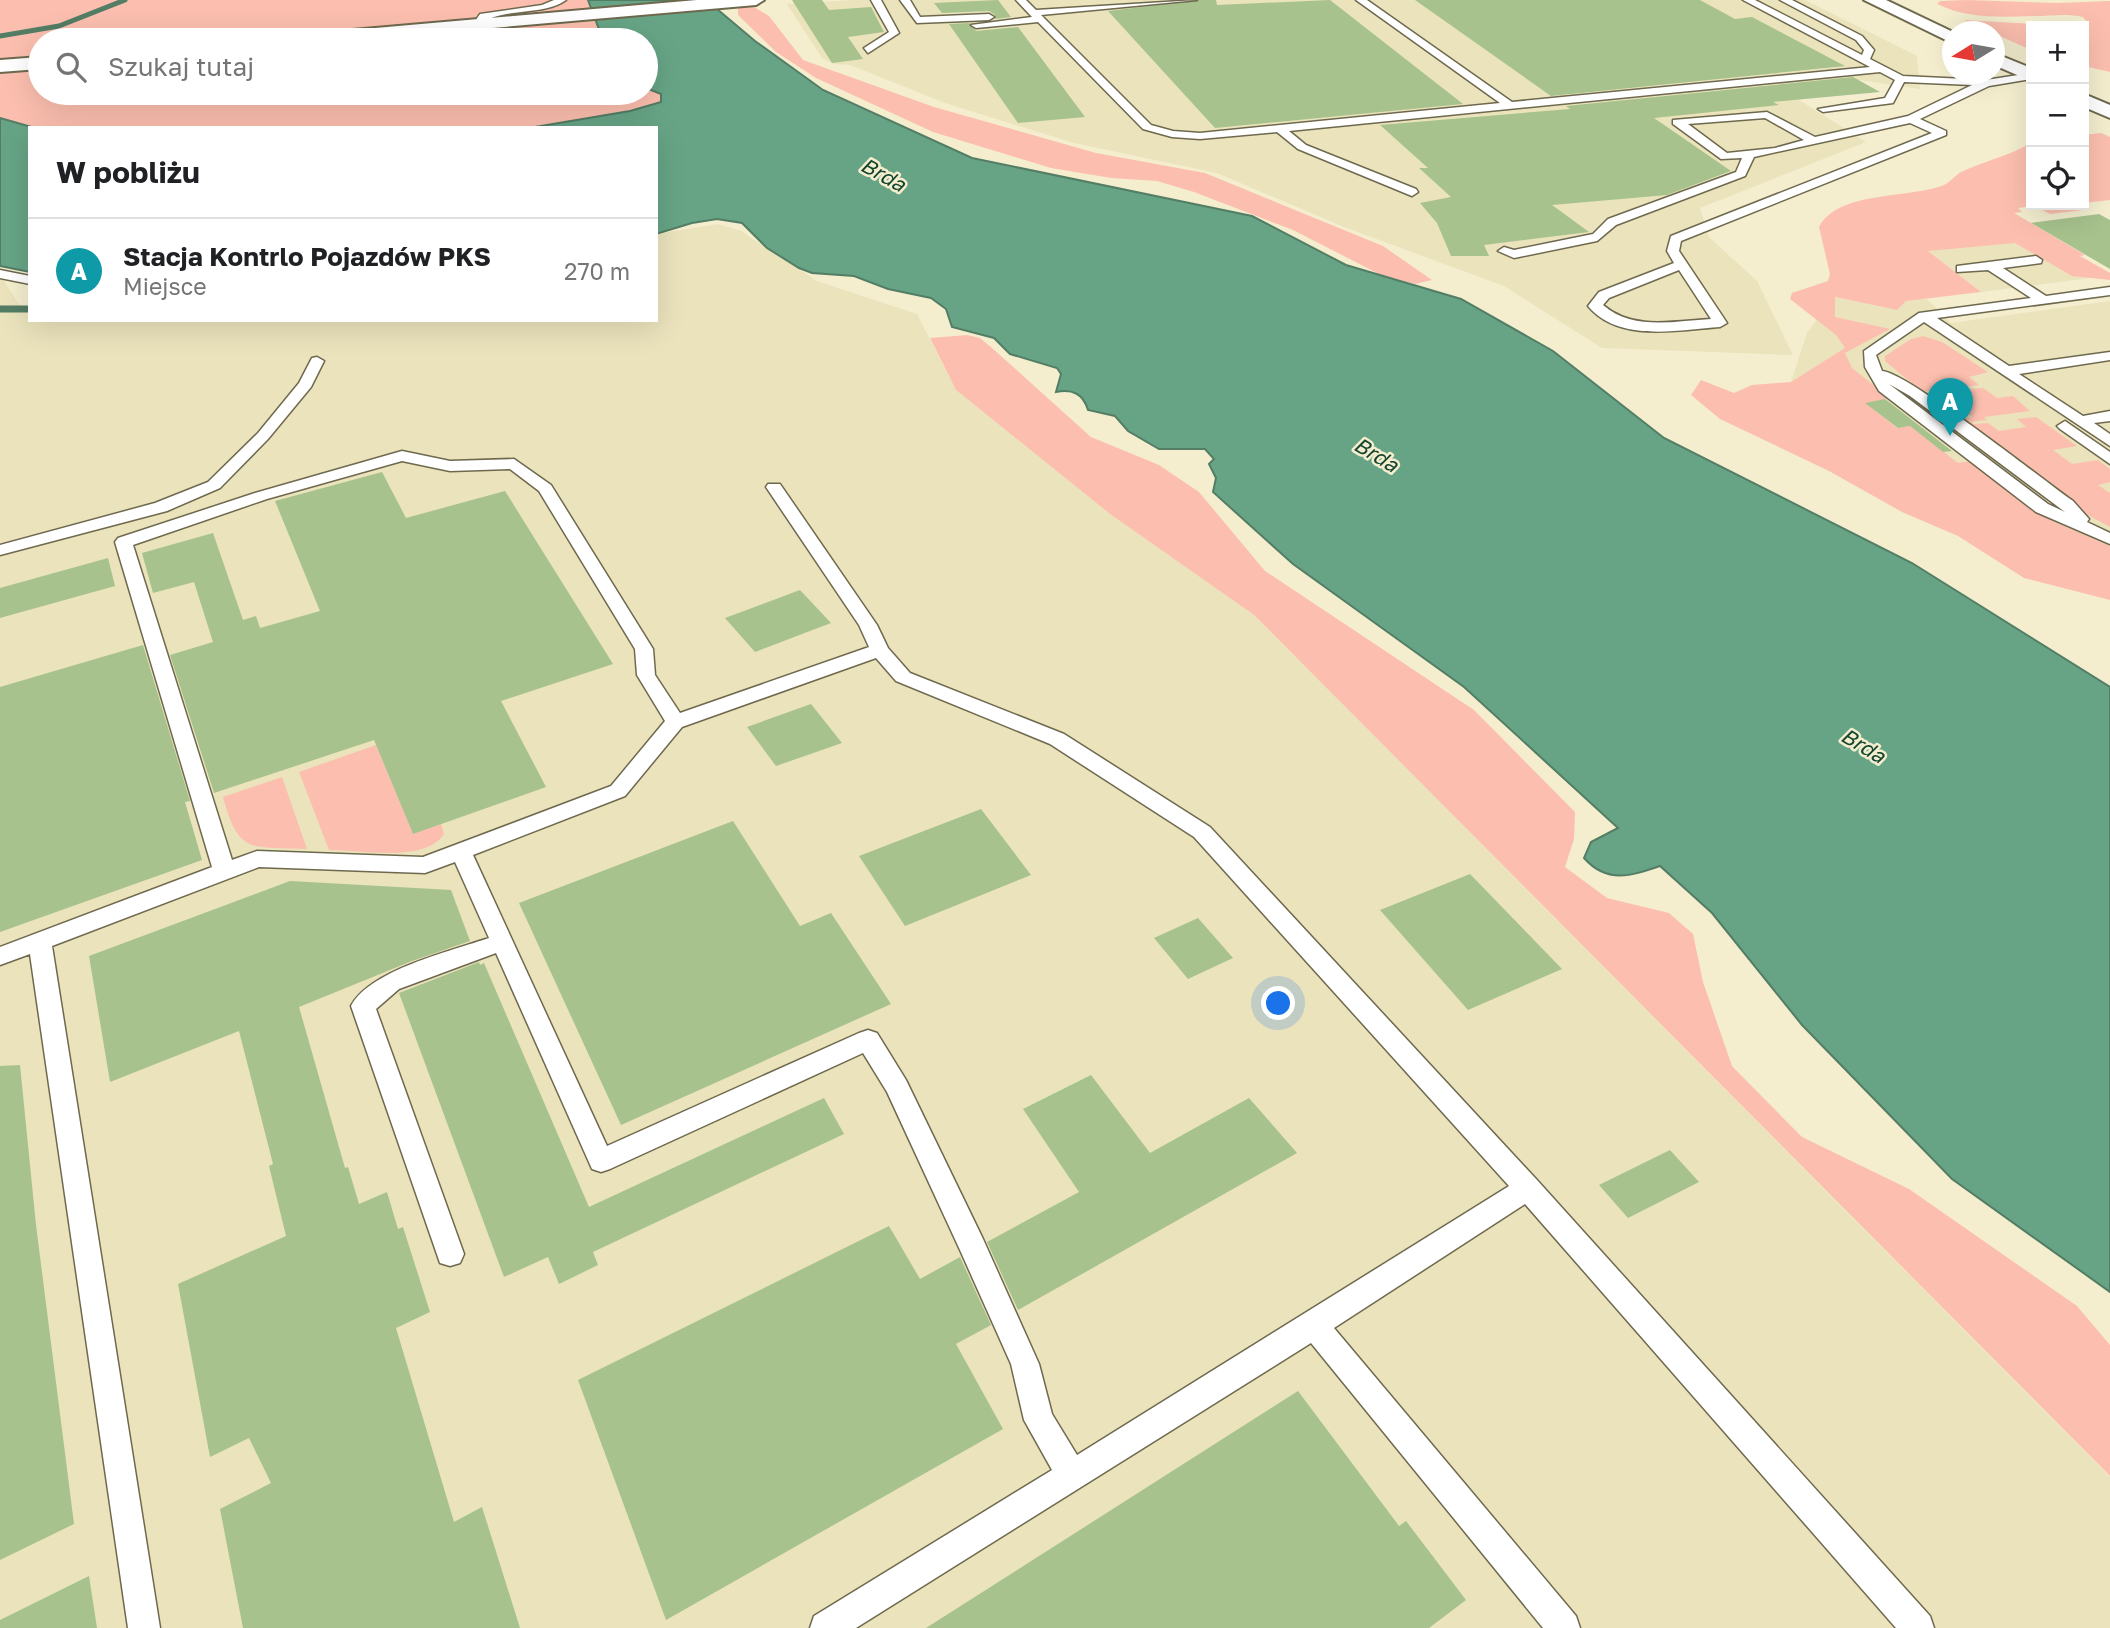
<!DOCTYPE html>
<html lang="pl">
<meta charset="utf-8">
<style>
body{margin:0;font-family:"Golos Text",sans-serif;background:#f2f2f2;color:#202124}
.controls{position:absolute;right:21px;top:21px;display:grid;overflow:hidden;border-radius:0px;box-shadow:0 7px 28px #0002}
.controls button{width:63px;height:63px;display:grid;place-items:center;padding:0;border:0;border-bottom:2px solid #e0e0e0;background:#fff;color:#202124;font:35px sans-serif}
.compass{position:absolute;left:1942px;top:21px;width:63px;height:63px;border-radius:50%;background:#fff;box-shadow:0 7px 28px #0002;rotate:259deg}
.you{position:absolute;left:1279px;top:1004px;width:24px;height:24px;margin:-18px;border:5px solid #fff;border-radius:50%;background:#1a73e8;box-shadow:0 0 0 10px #1a73e833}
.badge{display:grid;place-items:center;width:46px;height:46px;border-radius:50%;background:#ea580c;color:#fff;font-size:23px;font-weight:700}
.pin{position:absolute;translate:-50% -58px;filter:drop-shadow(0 2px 4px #0008)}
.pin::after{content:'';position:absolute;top:37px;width:24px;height:21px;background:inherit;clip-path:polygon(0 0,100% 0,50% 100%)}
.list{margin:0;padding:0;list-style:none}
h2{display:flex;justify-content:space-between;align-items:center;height:91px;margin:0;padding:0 28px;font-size:30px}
h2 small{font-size:23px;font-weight:400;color:#757577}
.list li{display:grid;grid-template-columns:46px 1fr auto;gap:21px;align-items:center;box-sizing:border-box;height:105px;padding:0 28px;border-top:2px solid #e0e0e0}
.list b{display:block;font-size:26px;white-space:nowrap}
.list p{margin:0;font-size:23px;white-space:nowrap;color:#757577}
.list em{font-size:23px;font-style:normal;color:#757577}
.icon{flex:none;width:38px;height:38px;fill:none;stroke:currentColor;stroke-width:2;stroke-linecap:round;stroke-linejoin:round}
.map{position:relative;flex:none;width:2110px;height:1628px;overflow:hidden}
.search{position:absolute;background:#fff;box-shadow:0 7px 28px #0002;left:28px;top:28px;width:630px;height:77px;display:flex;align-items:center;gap:18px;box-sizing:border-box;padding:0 24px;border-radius:38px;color:#757577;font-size:26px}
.panel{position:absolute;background:#fff;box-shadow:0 7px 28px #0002;left:28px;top:126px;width:630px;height:196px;border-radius:0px}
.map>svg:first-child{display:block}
.built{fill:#eae3bc}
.green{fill:#fcbfaf}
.water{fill:#67a486;stroke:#537d64;stroke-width:2}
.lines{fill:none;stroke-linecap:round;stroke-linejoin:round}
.stream-far1{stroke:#537d64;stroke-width:5}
.stream{stroke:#537d64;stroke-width:7}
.building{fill:#a7c28d}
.lane-casing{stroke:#6e694e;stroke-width:3}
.secondary-casing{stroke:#6e694e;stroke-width:4}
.lane{fill:#fff;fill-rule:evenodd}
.secondary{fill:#fff;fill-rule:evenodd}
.labels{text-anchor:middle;stroke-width:5;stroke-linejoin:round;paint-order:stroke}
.far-water-label{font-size:21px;font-style:italic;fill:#134530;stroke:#f4eecf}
</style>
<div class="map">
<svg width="2110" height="1628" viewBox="0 0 2110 1628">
<rect width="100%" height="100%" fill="#f4eecf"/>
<path class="built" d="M853,0H1805L1917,56L1920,89L1859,80L1799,100L1866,142L1700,208L1709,237L1757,281L1793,355L1602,348L1504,286L1344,227L1217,173L1074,143L945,103L850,65L834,64L822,58L787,4Z
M718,224L741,231L817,281L917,314L956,390L1110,514L1254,615L2110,1477V1628H0V275L22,309H30V320H656V234Z
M2019,225L2105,276L1981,292L1924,248Z
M1834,297L1897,310L1906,301L1926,298L1951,323L2110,301V563L1791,382L1807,333Z"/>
<path class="green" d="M0,0H588L603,40H40V93H646V88L661,94L656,128H30L0,163Z
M1967,0L2057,3L2110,1V72L2084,66V26H2031V50L1964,20L2072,26L2087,22L2083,17C2066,13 2052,16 2034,16C2002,17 1967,19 1937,4L1940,1Z
M754,7L769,16L803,60L934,107L1096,153L1205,173L1383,246L1432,280L1415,284L1379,274L1293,230L1194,192L1157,181L1111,178L1051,168L933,132L816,78L776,52L738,15V8Z
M2101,133L2110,137V200L2084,203V135Z
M2031,143V205H2074L2083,210L2050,214L2034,206L2018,208L2022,212L2014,213L2085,255L2080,256L2110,273V280L2072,276L2015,243L1928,251L1981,292L1906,301L1897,310L1835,297V317L1890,329L1845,353L1852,368L1890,398L1866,403L1897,428L1910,426L1958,463L1972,461L2052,521L2110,546V600L2024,578L1958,536L1902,512L1829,471L1720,419L1691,395L1701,380L1734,393L1752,385L1791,382L1845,348L1836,335L1790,299L1792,293L1828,281L1830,274L1819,227C1839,190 1909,199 1944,185C1950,182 1955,176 1961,172C1984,161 2009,156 2031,143Z
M967,335L980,338L992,348L1091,437L1159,465L1199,492L1265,571L1474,710L1575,812L1574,839L1565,867L1607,898L1669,913L1693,934L1703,982L1732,1066L1802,1137L1909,1189L2077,1306L2110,1345V1476L1254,615L1110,514L956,390L930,338Z
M1923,336L1942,342L1988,372L1969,377L1979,385L1922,392L1885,361V356L1911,339Z
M1983,388L1997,398L2013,396L2030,411L1984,417L1987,420L1972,422L1974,424L1988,423L1999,431L2026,427L2017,419L2036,417L2077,446L2053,450L2072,464L2098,460L2110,469V482L2098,485L2110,493V527L2084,513L1956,420L1972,417L1939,392Z
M376,745L413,834L441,824L444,834C425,863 361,850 329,850L299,772Z
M282,777L307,849C251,846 239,856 223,797Z"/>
<path class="water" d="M588,0H713L717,9L755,41L823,90L972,158L1252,216L1346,265L1461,299L1553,351L1664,438L1912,563L2110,687V1292L1952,1179L1802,1025L1712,913L1660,866C1631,876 1607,884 1584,858L1591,842L1618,828L1464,687L1293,564L1213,492L1216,478L1209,464L1214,459L1205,449H1159L1128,431L1115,416L1088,410C1083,393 1072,389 1056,392L1061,374L1057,368L1010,354L994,338L952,327L946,309L931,298L888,289L854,276L812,273L799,268L767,248L742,223L717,219L692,223L656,234V128H529L630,111L661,102V94L646,88V40H603Z
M0,118L35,128H30V272L0,266Z"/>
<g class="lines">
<path class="stream-far1" d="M0,36L59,26L125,0"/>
<path class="stream" d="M0,309H30"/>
</g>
<path class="building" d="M792,0H822L829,10L871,7L884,32L848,37L863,59L832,63Z
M998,0L1011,17L995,19V15L989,11L942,13L934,3Z
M1200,0H1216L1217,5L1330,0L1463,104L1215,128L1108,11Z
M1415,0H1700L1735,19L1752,17L1845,66L1551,96Z
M969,23L976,31L1018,27L1085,117L1018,123L949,24Z
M1853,77L1880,92L1773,102L1779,105L1654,118L1731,171L1667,195L1552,205L1589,232L1484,245L1489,256H1451L1437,223L1420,203L1451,197L1419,168H1428L1380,125L1570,109L1566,106Z
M2099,214L2110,220V269L2031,223Z
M1885,399L1952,451L1943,452L1910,426L1898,428L1865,403Z
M382,472L406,518L505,491L613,664L501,701L546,787L413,834L374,740L214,793L170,655L213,642L194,582L153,593L142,553L213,533L243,620L256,616L260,628L320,611L275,501Z
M108,558L115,586L0,618V588Z
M800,590L831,623L755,652L725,618Z
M143,645L190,801L185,802L202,860L0,932V687Z
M811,704L842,743L776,766L747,727Z
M981,809L1031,875L905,926L859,856Z
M733,821L800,926L831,913L891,1004L621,1125L519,903Z
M1470,874L1562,969L1468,1010L1380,910Z
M290,881L451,890L470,941L412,961L299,1007L345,1168L348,1167L359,1204L387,1192L398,1229L403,1227L430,1312L396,1328L454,1522L482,1507L520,1628H243L220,1509L271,1483L249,1438L210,1457L178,1284L286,1236L269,1166L273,1164L239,1031L110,1082L89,956Z
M1198,918L1233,958L1188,979L1154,938Z
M479,962L480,965L484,963L589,1207L824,1098L844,1134L593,1252L598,1265L559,1284L548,1257L504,1277L399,993Z
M20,1065L36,1225L74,1524L0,1560V1066Z
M1091,1075L1150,1153L1249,1098L1297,1153L1018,1310L987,1242L1079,1192L1023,1109Z
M1670,1150L1699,1182L1628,1218L1599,1185Z
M889,1226L920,1279L960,1257L991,1325L956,1344L1003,1429L666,1620L578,1380Z
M1298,1391L1399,1526L1406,1521L1466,1600L1429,1628H926Z
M89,1576L97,1628H0V1620Z"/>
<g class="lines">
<defs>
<path id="lane" d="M554,0H566C543,17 494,7 481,26L473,24L480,14L542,5Z
M871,0H881L899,33L868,53L864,48L889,32Z
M900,0H910L920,17L989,14L994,17L989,20L917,23Z
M1016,0H1026L1036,10L1197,0L1041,15L1151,125L1173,131L1200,133L1500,103L1356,0H1367L1512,102L1870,67L1743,0H1755L1862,55L1864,50L1856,40L1780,0H1792L1862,36L1874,50L1870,59L1903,76L1986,80L2031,73V79L1989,86L1920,119L1946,131V135L1681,241L1679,251L1727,323L1720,327C1678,330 1619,343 1588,306L1599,292L1674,263L1667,251L1671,236L1932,133L1910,123L1754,157L1745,176L1616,225L1597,241L1514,258L1498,251L1504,247L1514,250L1593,234L1608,219L1736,172L1742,158L1721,159L1673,124V120L1767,112L1815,137L1908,116L1972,85L1904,82L1893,103L1823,112L1818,109L1885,98L1895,80L1880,72L1289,131L1306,145L1416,189L1418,192L1412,196L1298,149L1277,132L1200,139L1172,137L1143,129L1038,22L976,28L971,25L1032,17ZM1765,118L1804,140L1775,148L1727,153L1688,124ZM1679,270L1711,319C1674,321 1633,331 1603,305L1609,298Z
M2036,256L2042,260L2041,263L2003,268L2046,296L2110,287V295L1937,318L2009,366L2110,352V360L2019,374L2083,416L2110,411V421L2094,423L2110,434V446L1924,322L1876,355L1882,371C1907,372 2043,480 2073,501L2089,519L2087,522L2110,533V544L2036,512L1879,391L1865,367L1864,351L1919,313L2031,298L1988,270L1957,272V266ZM1889,384L1910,396L2065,512L2048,504Z
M0,270L30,276V284L0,278Z
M317,357L324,361L311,387L268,439L220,488L167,511L0,555V545L155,503L208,482L258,433L299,383L312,358Z
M2065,421L2110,452V464L2060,429L2057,426Z
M402,451L450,461L514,459L551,485L653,649L655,675L680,713L869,647L859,625L766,487L768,484H780L877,625L888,648L910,673L1064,734L1210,827L1537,1180L1930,1616L1934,1628H1896L1525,1204L1334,1328L1576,1616L1580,1628H1543L1311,1343L856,1628H810L814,1616L1052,1470L1024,1420L1011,1364L960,1250L887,1092L863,1053L610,1169L601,1172L592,1169L496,953L399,989L376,1009L464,1254L460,1263L450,1266L440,1263L351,1006C370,970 451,951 489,938L455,862L425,873L259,867L52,946L160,1628H128L30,954L0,965V947L212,867L115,542L118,538L255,493ZM402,461L450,471L510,469L539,491L635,649L637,675L665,721L611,786L423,857L257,851L232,860L133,545L267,499ZM876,658L896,681L1050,744L1194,837L1509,1186L1077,1455L1052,1414L1039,1364L983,1239L906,1080L877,1033L868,1030L859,1033L607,1146L473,855L625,796L682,727Z"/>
<path id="secondary" d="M697,0H764L756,5L354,40H286L295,35Z
M1864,0H1886L1953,32L1952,43Z
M1994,53L2031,68V81L1994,65Z
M40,57V69L0,72V60Z
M2084,94L2110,105V118L2084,107Z"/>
</defs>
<use href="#lane" class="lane-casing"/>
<use href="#secondary" class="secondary-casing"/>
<use href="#lane" class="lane"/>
<use href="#secondary" class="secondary"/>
</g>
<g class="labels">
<g class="far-water-label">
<text transform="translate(883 175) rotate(29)" y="7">Brda</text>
<text transform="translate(1376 455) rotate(31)" y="7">Brda</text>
<text transform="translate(1863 746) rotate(31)" y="7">Brda</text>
</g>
</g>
</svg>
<div class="controls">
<button>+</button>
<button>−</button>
<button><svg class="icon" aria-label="locate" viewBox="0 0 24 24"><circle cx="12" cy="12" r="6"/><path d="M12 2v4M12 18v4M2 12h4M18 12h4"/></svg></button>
</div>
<svg class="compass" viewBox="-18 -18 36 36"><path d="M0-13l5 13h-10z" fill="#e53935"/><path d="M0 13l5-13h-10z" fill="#757577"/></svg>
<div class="you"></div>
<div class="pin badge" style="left:1950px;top:436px;background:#0f9aa8">A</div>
<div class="search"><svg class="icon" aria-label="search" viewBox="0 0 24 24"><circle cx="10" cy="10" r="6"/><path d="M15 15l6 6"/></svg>Szukaj tutaj</div>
<section class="panel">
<h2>W pobliżu<small></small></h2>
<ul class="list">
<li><span class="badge" style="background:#0f9aa8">A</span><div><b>Stacja Kontrlo Pojazdów PKS</b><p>Miejsce</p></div><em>270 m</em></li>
</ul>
</section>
</div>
